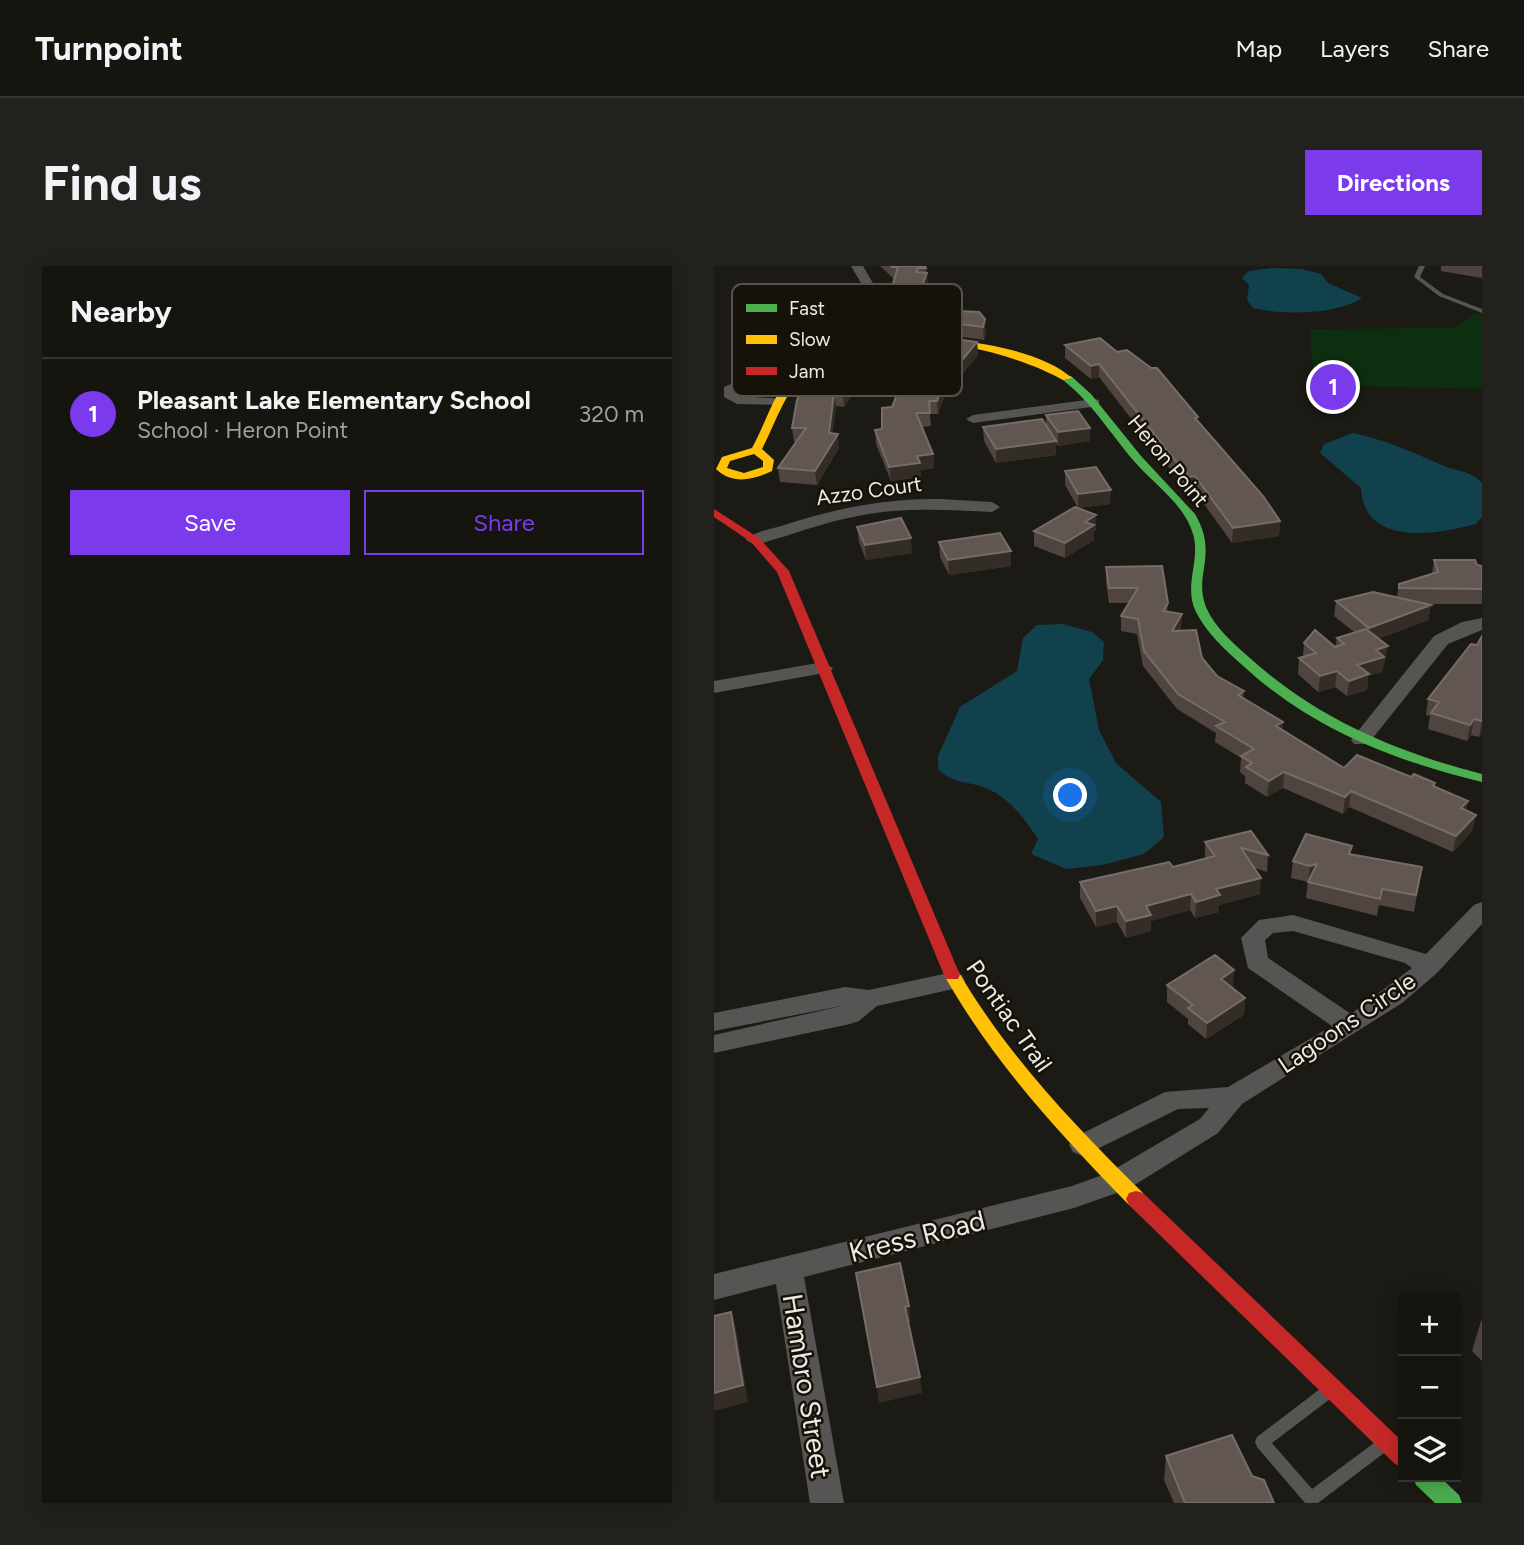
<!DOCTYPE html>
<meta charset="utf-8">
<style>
body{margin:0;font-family:Figtree,sans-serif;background:#22211d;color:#f1f3f6}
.controls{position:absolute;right:21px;bottom:21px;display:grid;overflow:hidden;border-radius:0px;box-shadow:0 4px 18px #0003}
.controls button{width:63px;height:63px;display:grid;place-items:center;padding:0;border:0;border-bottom:2px solid #34332f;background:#15140f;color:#f1f3f6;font:35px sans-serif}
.you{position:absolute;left:357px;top:530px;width:24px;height:24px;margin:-18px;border:5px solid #fff;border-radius:50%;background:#1a73e8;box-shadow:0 0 0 10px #1a73e833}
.badge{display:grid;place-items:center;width:46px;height:46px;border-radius:50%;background:#7c3aed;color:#fff;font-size:23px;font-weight:700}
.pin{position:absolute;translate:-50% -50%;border:4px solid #fff;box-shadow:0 2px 7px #0006}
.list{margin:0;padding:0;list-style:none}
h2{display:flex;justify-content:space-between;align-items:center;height:91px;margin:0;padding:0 28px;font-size:30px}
h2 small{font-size:23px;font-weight:400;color:#9d9e9e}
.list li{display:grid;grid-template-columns:46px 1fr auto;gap:21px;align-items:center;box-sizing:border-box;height:112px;padding:0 28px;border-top:2px solid #34332f}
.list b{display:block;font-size:26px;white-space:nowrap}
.list p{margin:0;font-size:23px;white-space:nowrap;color:#9d9e9e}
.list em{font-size:23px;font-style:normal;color:#9d9e9e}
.actions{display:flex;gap:14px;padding:21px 28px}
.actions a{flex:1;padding:16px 0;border:2px solid #7c3aed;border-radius:0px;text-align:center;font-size:24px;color:#7c3aed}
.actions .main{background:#7c3aed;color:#fff}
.icon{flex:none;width:38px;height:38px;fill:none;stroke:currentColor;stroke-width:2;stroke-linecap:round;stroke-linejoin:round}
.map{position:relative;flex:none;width:768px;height:1237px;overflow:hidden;border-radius:0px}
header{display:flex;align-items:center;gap:42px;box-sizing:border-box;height:98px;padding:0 35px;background:#15140f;border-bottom:2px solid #34332f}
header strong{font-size:33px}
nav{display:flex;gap:38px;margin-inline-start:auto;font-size:24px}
.intro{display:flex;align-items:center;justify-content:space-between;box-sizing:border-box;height:168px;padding:0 42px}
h1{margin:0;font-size:49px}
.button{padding:18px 32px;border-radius:0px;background:#7c3aed;color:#fff;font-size:24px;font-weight:700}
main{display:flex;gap:42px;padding:0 42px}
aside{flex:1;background:#15140f;border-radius:0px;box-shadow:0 4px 18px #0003}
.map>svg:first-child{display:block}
.green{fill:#0e2e10}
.water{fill:#11414c}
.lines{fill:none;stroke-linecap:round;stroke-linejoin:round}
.lane{fill:#565553;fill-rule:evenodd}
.street{fill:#565553;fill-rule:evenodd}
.fast{fill:#4caf50;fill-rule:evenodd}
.slow{fill:#ffc107;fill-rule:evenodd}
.jam{fill:#c62828;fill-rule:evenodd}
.wall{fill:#504440}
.shaded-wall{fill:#342c27}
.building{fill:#615652;stroke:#776d68;stroke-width:2}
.labels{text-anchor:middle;stroke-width:5;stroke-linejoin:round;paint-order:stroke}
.far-street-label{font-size:21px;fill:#ede9e3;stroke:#171209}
.street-label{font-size:24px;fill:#ede9e3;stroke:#171209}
.near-street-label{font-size:28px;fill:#ede9e3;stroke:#171209}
.key{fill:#171209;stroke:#57524a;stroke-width:2}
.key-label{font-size:19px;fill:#ede9e3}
</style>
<header>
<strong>Turnpoint</strong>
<nav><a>Map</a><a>Layers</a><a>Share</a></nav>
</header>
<div class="intro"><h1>Find us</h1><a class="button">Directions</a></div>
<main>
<aside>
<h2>Nearby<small></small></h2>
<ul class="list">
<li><span class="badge">1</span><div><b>Pleasant Lake Elementary School</b><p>School · Heron Point</p></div><em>320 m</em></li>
</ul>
<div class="actions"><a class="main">Save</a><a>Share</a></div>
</aside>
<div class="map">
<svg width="768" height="1237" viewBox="0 0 768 1237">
<rect width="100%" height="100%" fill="#1c1a14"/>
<path class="green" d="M762,47L768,48V123L601,119L595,63L741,62Z"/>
<path class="water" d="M559,2L588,3L607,8L614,17L648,32C622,49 569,49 539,42L533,34L535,19L528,12L534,5Z
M639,167C672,174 698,186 728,199C744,206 756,204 768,217V251L762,258C722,269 650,281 647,222L606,187L610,178Z
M349,358L378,366L390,376L389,394L375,413L385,464L402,497L447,536L450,571L430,588L389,599L352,603L317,588L324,573C310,553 297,533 274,523C255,514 241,520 224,503V490L246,441L303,405L309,372L323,359Z"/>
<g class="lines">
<path class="lane" d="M705,0H711L706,11L729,28L768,43V47L725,30L700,11Z
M611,1122L616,1123L618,1128L616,1133L558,1177L598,1223L660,1177L665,1175L670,1177L672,1182L670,1187L604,1237H591L543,1181L541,1176L543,1171L606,1123Z"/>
<path class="street" d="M137,0H149L163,24L159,50L163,79H153C143,61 145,43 151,24Z
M88,102L95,106L93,109L37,119L23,126L26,130L69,133V139L23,138L10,131V121L33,111Z
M380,133L385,134V140L259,157L252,153L259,149Z
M226,233L278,236L286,241L278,246C233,244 189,241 144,250C109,256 76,270 41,279L32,274C40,266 56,263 67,260C119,243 171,232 226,233Z
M768,352V364L734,378L654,478H640L637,474L640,470L720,370L748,356Z
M109,396L119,402L116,406L0,427V415Z
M768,636V658L723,707L688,737L528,838L504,867L414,923L360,942L90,1011L130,1237H96L62,1018L0,1034V1008L358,920L394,907L486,853L495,842L464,843L369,890L359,886L355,879L359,872L451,826L514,821L618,760L534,702L527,672L545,654L579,649L712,688L760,639ZM579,665L691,697L698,702L637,748L554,692L551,674L559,667Z
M239,706L248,709L251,715L248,721L163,740L145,755L136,758L0,787V769L132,739L0,765V747L131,721L155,724Z"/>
<path class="fast" d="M349,110H357L377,128L427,190L481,248C505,289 479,308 492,341C501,362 520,378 537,393C604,453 682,486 768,508V516C678,494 596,462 527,398C510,383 493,367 482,346C469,320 487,294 479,268C470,237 439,218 419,194C396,167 378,137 349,114Z
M699,1211H726L745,1229L748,1237H721L702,1219Z"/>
<path class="slow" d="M187,70C236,72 320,79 358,112L349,114C285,79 162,53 98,102C71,122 63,155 48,183L60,194L58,205C39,214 18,219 2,203L8,191L38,182C48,164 54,145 64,128C92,84 138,75 187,70ZM40,188L49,195V201L30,207L13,202L16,195Z
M238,703L244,705C294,790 359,858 429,927L432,933L429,939L422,941L415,939C345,867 279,796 230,709L232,705Z"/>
<path class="jam" d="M0,243L45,272L75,305L246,709L244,713H232L230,709L63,306L37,276L0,251Z
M422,925L429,927L689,1176V1201L681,1198L415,939L412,933L415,927Z"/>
</g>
<path class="wall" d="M166,0H211L212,2L214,20H215L216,33L214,37L246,45L265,46L272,66L270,74L222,67L171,68L170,55L177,42L175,30L180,13Z
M727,0H768V12L727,5Z
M97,50L132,74L107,83L98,63Z
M386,72L484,156L566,255L565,270L518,277L480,224L476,225L463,212L385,111L377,113L351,92V79Z
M263,76L264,89L231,129L224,148H216L217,160L207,161L219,188L220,202L207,204V211L177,215L162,178L161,164L168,163L178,141L194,101H168L167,88Z
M150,111L130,141L122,140L118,168L125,182L103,219L66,216L64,202L82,176H80L78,162L83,134Z
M332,149L376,162V175L344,180L342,177V189L282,197L270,175L269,161L332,160Z
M351,205L396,238L364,242L351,219Z
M143,261L198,287L152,294L145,276Z
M382,264L380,265V274L351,292L320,280V265Z
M225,276L297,285V300L235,309L226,291Z
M720,294L768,300V338H712L717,339L714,354L664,373L671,396L670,397L668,406L654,410L653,424L633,430L621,421L604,426L584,408L585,392L589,391L590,377L621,381L623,372L640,366L620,350L622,335L683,331L685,318L718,308Z
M392,301L454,337L453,346L467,363L466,365L503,410L530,425L529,432L569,456L568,464L630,502L721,521L754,535L752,545L762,549L758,565L739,586L635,541L629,548L569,522L553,531L531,517V510L526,506L527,492L501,476L502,467L463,443L429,400L423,368L407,365V350L415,337H395L392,316Z
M768,370V466L765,471L757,469L753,475L714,463L716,450L712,449L714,433L763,379Z
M537,565L554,589L553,606L541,602L546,628L505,639V646L481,652L476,644L437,655V665L412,672L403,656L382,661L366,632V616L459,601L491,593V576Z
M637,588L708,601L700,646L665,639L663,650L592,632L594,616L577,612L579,595Z
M520,704L518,722L531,732L530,749L492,773L474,758V753L453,736V719Z
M768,1054V1095L758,1085L767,1055Z
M452,1190L538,1210L560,1237H460L450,1214Z"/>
<path class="shaded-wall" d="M213,7L214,19L209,33L208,20Z
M215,20L216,33L210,49L209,37Z
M271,53L272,66L270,74L269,61Z
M131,62L132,74L107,83L105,70Z
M263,76L264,89L231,129L224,148L223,135L230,116Z
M148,97L150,111L130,141L129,127Z
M385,98V111L377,113V100Z
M120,127L122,140L117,179L124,168L125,182L103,219L101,205L115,167Z
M376,162V175L344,180V166Z
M342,175V189L282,197V183Z
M219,188L220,202L207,204V211L177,215L175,201L203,190Z
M481,210L480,224L476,225V211Z
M397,224L396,238L364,242V228Z
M382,249V264L380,265V274L351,292V277L371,256Z
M566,255L565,270L518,277L519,262Z
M197,272L198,287L152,294L151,279Z
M297,285V300L235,309L234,294Z
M717,339L714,354L653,377L655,362Z
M468,348L467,363L457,381L458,365Z
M674,380L671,396L670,397L668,406L654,410L653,424L633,430L635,415L643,399L662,384Z
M623,405L621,421L604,426L606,410Z
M760,453L757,469L753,475L756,459Z
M768,455V466L765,471Z
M569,456L567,472L562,460Z
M570,506L569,522L553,531L555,515Z
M637,525L635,541L629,548L631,531Z
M754,535L751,551L747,542Z
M762,549L758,565L739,586L742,570Z
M603,598L601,614L594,616L596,600Z
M547,612L546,628L505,639V646L481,652L482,636L502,623Z
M477,628L476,644L437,655V665L412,672V655L432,640Z
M403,640V656L382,661V645Z
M520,704L519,721L506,730L507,713Z
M531,732L530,749L492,773L493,757Z
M195,1040L197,1056L193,1057L191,1041Z
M17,1046L22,1062L34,1136L0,1145V1127Z
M206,1111L208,1127L165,1137L163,1121Z"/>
<path class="building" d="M177,0H211L212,2H204L202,6L213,7L208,20H215L209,37H245L243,45L265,46L271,53L269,61L221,55H170L183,30H175L184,1H178Z
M218,70L263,76L230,116L223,135H215L216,147H202L219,188L203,190L206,197L175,201L161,164L168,163V142L178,141L199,88H167V71Z
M386,72L403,86L413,84L437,102H443L484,151L481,152L549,230L566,255L519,262L481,210L476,211L464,198L385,98L377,100L351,79Z
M138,76L148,97L129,127H120L115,167L124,168L101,205L64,202L92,162H78L83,134L93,112L125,80Z
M364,145L376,162L344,166L332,149Z
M328,153L342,175L282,183L269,161Z
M382,201L397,224L364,228L351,205Z
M361,241L382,249L371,256L380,259L351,277L320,265Z
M187,252L197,272L151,279L143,261Z
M286,267L297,285L234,294L225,276Z
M720,294H761L763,299L768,300V323L685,322V318L724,306Z
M448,300L454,337L449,345L468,348L458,365L482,364L488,392L503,410L530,425L524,429L569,456L562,460L630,502L643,489L697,511L700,508L721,517L719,520L754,535L747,542L762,549L742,570L637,525L631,531L570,506L555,515L532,501L538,497L527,490L540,483L502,460L511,456L464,428L430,385L424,353L407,350L424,322H395L392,301Z
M659,326L717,339L655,362L622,335Z
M652,363L674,380L662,384L670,391L643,399L655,408L635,415L623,405L606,410L585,392L602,387L590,377L601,364L621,381L630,378L623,372Z
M768,370V455L760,453L756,459L717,447L725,436L714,433L757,378L763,379Z
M537,565L554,589L527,582L547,612L502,623L506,629L482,636L477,628L432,640L437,649L412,655L403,640L382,645L366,616L455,596L459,601L501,590L491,576Z
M592,568L638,580L635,588L708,601L702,629L668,623L666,633L594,616L603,598L596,600L579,595Z
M501,689L520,704L507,713L531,732L493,757L474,742L479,739L453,719Z
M186,997L195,1040L191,1041L206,1111L163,1121L142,1007Z
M17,1046L29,1119L0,1127V1050Z
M518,1169L538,1210L550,1214L560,1237H471L452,1190Z"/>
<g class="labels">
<g class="far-street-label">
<text transform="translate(454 195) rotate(50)" y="7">Heron Point</text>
<text transform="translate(155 225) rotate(-8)" y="7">Azzo Court</text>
</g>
<g class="street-label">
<text transform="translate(295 750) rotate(55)" y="8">Pontiac Trail</text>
<text transform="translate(633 757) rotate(-34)" y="8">Lagoons Circle</text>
</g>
<g class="near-street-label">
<text transform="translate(203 970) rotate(-14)" y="10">Kress Road</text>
<text transform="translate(93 1120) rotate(81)" y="10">Hambro Street</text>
</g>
</g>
<rect x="18" y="18" width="230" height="112" rx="10" class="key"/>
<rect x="32" y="38" width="31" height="8" fill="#4caf50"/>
<rect x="32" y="69" width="31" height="9" fill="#ffc107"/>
<rect x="32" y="101" width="31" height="8" fill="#c62828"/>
<g class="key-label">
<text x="75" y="49">Fast</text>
<text x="75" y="80">Slow</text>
<text x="75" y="112">Jam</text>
</g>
</svg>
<div class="controls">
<button>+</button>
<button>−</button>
<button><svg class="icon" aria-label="layers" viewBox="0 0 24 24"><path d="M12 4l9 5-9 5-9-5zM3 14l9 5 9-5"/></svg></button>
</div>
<div class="you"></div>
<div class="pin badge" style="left:619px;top:121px">1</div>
</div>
</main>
